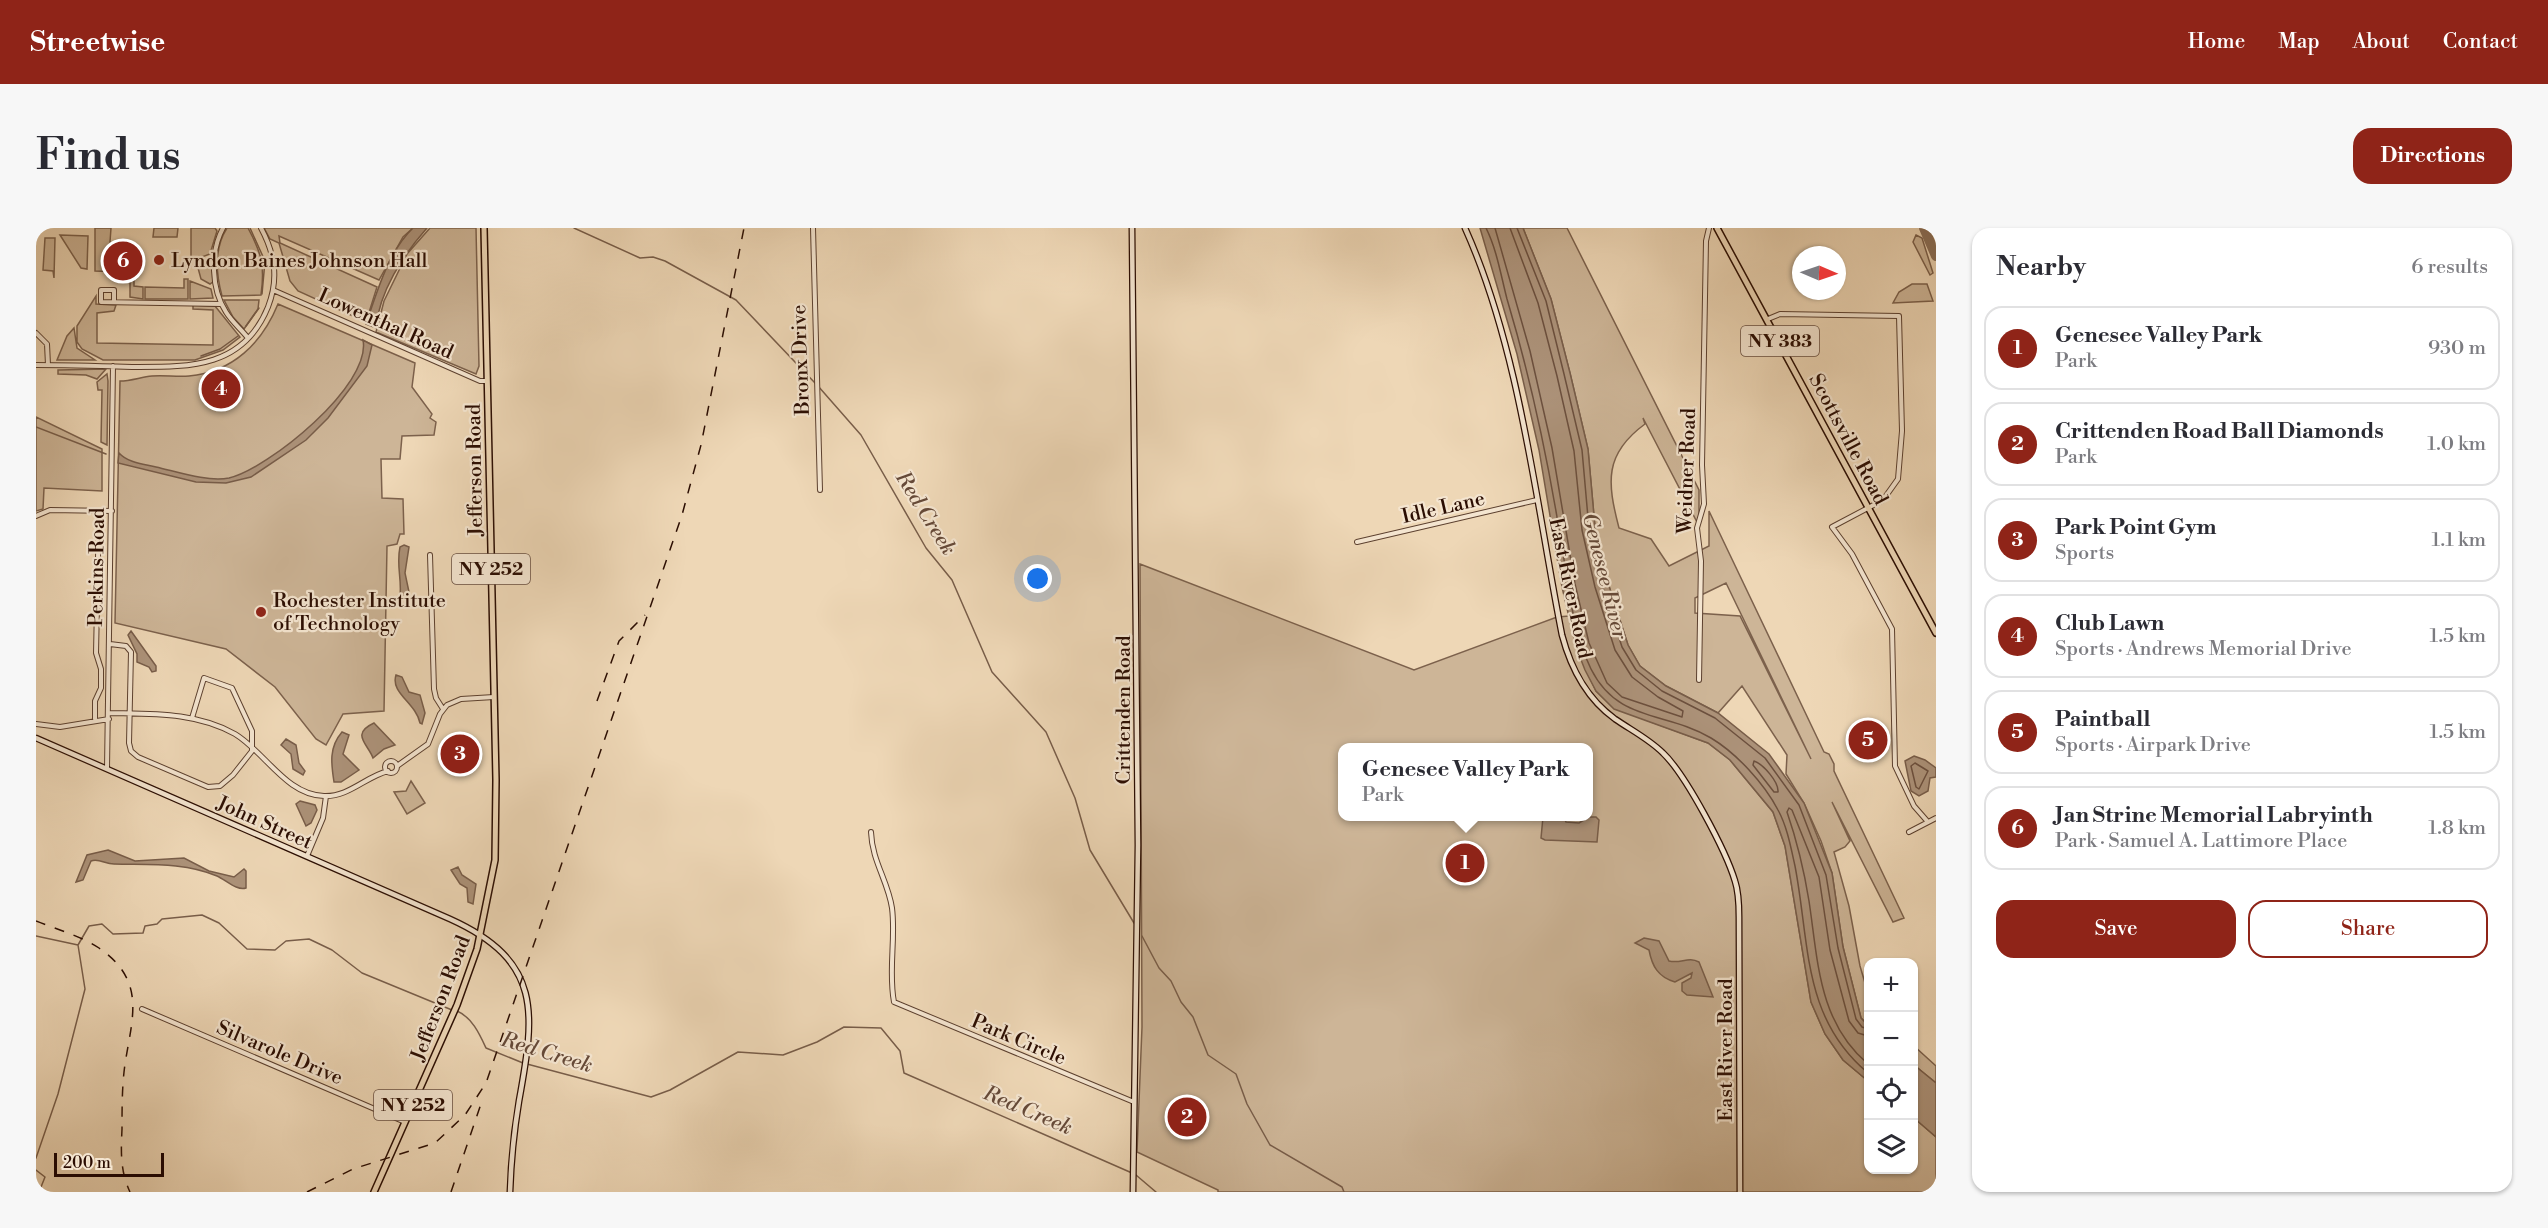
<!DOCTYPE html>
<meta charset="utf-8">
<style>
body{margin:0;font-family:"Libre Bodoni",serif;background:#f7f7f7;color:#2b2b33}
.controls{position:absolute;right:18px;bottom:18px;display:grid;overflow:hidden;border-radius:12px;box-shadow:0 2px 4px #0004}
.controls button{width:54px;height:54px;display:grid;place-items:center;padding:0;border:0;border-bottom:2px solid #e1e1e2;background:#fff;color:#2b2b33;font:30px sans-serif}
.compass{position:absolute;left:1756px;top:18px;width:54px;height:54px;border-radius:50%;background:#fff;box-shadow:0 2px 4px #0004;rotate:92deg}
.scale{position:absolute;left:18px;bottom:15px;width:110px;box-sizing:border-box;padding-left:6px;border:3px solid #2b0d02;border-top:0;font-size:16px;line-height:21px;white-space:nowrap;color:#2b0d02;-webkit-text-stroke:4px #f4e5d0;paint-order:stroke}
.you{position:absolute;left:1002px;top:351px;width:21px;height:21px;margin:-15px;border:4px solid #fff;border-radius:50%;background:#1a73e8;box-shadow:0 0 0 9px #1a73e833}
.badge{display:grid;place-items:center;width:39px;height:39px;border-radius:50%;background:#8f2418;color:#fff;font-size:20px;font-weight:700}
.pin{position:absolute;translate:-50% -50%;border:3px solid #fff;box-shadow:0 2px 6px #0006}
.popup{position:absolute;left:1302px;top:515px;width:255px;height:78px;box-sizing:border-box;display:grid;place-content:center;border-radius:12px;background:#fff;filter:drop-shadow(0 2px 4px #0005);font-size:20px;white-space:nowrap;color:#7c7c81}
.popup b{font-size:22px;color:#2b2b33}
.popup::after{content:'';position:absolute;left:50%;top:100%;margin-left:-12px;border:12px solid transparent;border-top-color:#fff}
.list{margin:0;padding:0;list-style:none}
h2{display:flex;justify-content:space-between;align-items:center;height:78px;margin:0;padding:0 24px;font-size:26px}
h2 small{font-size:20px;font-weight:400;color:#7c7c81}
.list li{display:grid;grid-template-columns:39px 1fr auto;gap:18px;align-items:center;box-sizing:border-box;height:84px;margin:0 12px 12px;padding:0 12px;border:2px solid #e1e1e2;border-radius:18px}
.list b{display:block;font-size:22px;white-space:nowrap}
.list p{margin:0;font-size:20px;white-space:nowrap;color:#7c7c81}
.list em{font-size:20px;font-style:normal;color:#7c7c81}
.actions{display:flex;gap:12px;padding:18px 24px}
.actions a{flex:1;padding:14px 0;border:2px solid #8f2418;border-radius:18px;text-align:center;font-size:21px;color:#8f2418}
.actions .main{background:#8f2418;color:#fff}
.icon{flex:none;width:33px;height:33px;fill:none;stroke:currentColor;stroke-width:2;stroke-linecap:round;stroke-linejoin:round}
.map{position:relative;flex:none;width:1900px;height:964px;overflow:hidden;border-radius:18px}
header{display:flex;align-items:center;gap:36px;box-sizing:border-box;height:84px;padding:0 30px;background:#8f2418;color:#fff}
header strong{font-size:28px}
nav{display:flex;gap:33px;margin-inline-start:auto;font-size:21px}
.intro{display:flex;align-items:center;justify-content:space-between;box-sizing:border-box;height:144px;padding:0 36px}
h1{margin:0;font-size:42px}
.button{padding:15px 27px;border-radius:18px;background:#8f2418;color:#fff;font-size:21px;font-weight:700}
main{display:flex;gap:36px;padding:0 36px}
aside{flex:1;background:#fff;border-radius:18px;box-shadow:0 2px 4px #0004}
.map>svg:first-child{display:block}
.green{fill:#cdb597;stroke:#7c614c;stroke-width:1.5;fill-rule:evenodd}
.water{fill:#ac9279;stroke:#785d49;stroke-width:1.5}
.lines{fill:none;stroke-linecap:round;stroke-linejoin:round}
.shore{stroke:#6c503e;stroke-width:1.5}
.stream{stroke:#785d49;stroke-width:1.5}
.taxiway{stroke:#8c725c;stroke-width:10}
.street-casing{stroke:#5c402f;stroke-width:6}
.secondary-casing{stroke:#2b0d02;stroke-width:7}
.primary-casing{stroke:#2b0d02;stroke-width:8}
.street{stroke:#f4e5d0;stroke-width:4}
.secondary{stroke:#f4e5d0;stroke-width:4.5}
.primary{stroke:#eed7b6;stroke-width:5}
.rail{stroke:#2b0d02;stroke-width:1.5;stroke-dasharray:10 10;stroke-linecap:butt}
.poi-dot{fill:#8f2418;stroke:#f4e5d0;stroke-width:2}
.labels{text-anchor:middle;stroke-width:4.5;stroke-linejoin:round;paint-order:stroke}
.shield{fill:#f4e5d0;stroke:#674e40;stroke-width:1.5}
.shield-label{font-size:18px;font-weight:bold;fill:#2b0d02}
.poi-label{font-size:20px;fill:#2b0d02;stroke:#f4e5d0;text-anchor:start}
.street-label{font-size:20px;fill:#2b0d02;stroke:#f4e5d0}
.water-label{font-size:21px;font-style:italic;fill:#654938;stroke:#f4e5d0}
</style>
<header>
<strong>Streetwise</strong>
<nav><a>Home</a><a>Map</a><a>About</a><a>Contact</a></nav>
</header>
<div class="intro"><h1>Find us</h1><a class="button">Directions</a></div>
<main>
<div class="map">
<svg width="1900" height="964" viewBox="0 0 1900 964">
<rect width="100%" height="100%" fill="#eed7b6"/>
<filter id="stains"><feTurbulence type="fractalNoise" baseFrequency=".00333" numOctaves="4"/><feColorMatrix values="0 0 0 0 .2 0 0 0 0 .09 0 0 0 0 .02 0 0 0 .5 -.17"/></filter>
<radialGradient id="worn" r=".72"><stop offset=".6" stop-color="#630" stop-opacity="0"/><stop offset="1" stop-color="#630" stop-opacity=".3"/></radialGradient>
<path class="green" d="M59,0H75L74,14L86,20L98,21L95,39L98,40V58L107,59V71L94,69V40L90,44L59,43Z
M118,0H142L141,9H117Z
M155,0H179L181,3L174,26L155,33Z
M191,0H212C226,26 229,38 225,67L186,68C180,46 178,20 191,0Z
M228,0H377L367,9L343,52L243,8L244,15L341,59L330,94L262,63L254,53L243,15L234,11Z
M394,0H440L443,138L440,146L340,104L348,73L371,26Z
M1487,0H1531L1663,262V298L1607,190L1609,196C1568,226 1571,254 1583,300L1615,311L1633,338L1673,318V283L1788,524L1793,526L1798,536V543L1868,690L1857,694L1796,574L1814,613L1809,619L1798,624L1813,678L1824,738L1832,765V797L1825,790L1807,719L1796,645L1785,613L1768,575L1750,546L1751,527L1706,458L1682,485L1630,458L1604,438L1592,417L1572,355L1559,299L1552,221L1534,145L1515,71ZM1690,355L1775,531L1704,388L1659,385V370Z
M24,7L52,8L51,41L45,40Z
M1880,7L1886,10L1897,45L1894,47L1877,14Z
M9,10H19L18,50L17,43L7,42Z
M176,34L178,53L174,56L165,51L162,40Z
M148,51H152V71H109V59L148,60Z
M154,53L175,61L177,70L154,71Z
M1876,56H1891L1897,73L1857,75L1863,64Z
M60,68V76L80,77L78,83L61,85V115L177,117V82L157,81V77L179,78L204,109L187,122L159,132H67L46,121L41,114V98Z
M188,72H223L222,81L208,101L197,89Z
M242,76L379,135L376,159L396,186L394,190L400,194L398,207L366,208L364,231H345L346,270L367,271L368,306H364L361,316L351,318L348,483L307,486L290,517L280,511L239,459L190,421L79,395L84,153C95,153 105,149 116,148C128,147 141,149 153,148C197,144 226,115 242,76Z
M38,100L41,120L59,132H21L31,108Z
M70,141L61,151L50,147L22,146V142Z
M71,146L72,153L71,217L65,214L66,162H62L61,154Z
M0,189L66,221V263L8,260L7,281L0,283Z
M1104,336L1378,442L1521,389L1533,388L1540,419L1560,463L1578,480L1672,515L1694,532L1737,584L1749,618L1775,774L1789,806L1807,832L1832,853V942H1878V890L1900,909V964H1182V962L1101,924L1106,799ZM1306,520H1552V588H1306Z
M1845,500L1850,516L1820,525L1815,508Z
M375,553L389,575L371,586L358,564L370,563Z
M1878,818L1900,838V855L1878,837Z"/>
<path class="water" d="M377,0H391C367,27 343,64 340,100L330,96C341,64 352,24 377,0Z
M1444,0H1487L1515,71L1534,145L1552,221L1559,299L1572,355L1592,417L1604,438L1630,458L1682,485L1733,526L1768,575L1796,645L1807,719L1825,790L1832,797V853L1807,832L1789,806L1775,774L1749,618L1737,584L1694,532L1672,515L1578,481L1560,463L1549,442L1540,419L1526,359L1503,222L1481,126Z
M327,112L336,117L331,138L292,190L270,212L215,249L190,255L160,254L82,235L83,225C92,235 108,236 120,239C142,244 171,254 193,250C232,241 336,157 327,112Z
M368,317L373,319L369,345L373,364L367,371L364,368C366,351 360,337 364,319Z
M95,403L120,438V443L116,444L113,439L101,434V426L92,407Z
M360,447L366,449L373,464L384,467L389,485L386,496L384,495C380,475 354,465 360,447Z
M338,495L359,517L348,521L337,530C332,516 314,506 338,495Z
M306,504L313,507L307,526L323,542L305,554H298C295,535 293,519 306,504Z
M250,511L260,517L263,535L269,543L267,547L257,541L255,526L245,517Z
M1878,528L1889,532L1900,540V549L1894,550L1892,563L1883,568L1875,563L1869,533Z
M264,573L279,577L281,582L275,595L270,598L260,576Z
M1507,589H1528L1530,594L1543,595L1553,589H1560L1563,592L1561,614L1509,612L1505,610Z
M72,622L99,633L148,630L173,643L198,649L208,641L210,643V660C201,663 190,652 181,648C148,634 112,637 78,636C69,636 63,630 55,633L47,652L40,654L51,627Z
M422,639L426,647L440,656L437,676L432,674L431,660L424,656L415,642Z
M1608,710L1623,713L1633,733C1645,736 1652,728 1663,734L1677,769L1651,767L1646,763V755L1655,750L1656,745L1639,754C1622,749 1616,738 1613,722L1599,715Z
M1878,837L1900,855V909L1878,890Z"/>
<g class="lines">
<path class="shore" d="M1450,0C1461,22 1465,48 1471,71C1494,148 1511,227 1524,307C1532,351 1535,400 1555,441C1582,495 1630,483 1675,510C1700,525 1728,555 1742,582C1751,598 1755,620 1759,638C1774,716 1766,790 1832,845
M1459,0L1494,123L1516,220L1539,356L1553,415L1571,455L1586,469L1646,489L1647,483L1622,469L1596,449L1579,422L1559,359L1546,302L1538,223L1521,148L1502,75L1474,0
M1481,0L1510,73L1528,146L1546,222L1553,301L1566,357L1586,419L1600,442L1626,463L1679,490L1729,530L1763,577L1790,647L1802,720L1820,791L1826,799L1832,801
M1718,533C1727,536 1743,554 1742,564H1738L1717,537Z
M1879,535L1892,543L1883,561L1880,559L1875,538Z
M1832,808L1822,805L1813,793L1794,722L1783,649L1756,582L1753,580L1751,584C1761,613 1768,642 1773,673C1782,732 1782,794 1832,836"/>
<path class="stream" d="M214,0L229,33L226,66
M538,0L604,30L617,29L629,33L700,72L779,155
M210,98L223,80
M165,128L184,121L202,108
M782,158L825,207L890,320L916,352L956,444L1010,504L1039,570L1054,622L1098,695
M0,199L70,226
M0,708L42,717
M1106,708L1123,740L1135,753L1145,774L1157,789L1172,827L1200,846L1211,876L1234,917L1306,959L1308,964
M421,783C436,789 444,807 450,820L487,835
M491,836L615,869L634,862L702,824L747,827L781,814L808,799L845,800L864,823L868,845L1096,945
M0,930L22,866L49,761L42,717L53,698L66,696L77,706L107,705L109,698L121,696L126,691L166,687L183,695L211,721L239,722L250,713L273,711L296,722L326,745L416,782
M0,942L9,949L3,964
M1100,947L1120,964"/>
<path class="taxiway" d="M1888,0L1900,28"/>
<defs>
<path id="street" d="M187,0C174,24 175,61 190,84C196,94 205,101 212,110
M777,0L784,262
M237,62L444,153H451
M78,74V62H65V74L185,76
M1732,91L1744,86L1863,88L1866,203L1862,251L1847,272L1796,299L1816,326L1856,401L1859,538L1878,578L1892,594
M0,105L11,116L12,137
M0,137C32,137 64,138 96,139C152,139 207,141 232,79C243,51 239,26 225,0
M0,288L14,282L76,283
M1321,314L1501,272
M394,327L398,461L400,470L407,481
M74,416L90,418L95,424L93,515L95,523L102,529L172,559L184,558L197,547L216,523V503L196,460L168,450L156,490
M1663,452L1665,333L1661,300L1668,276L1666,237L1670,13L1673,0
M73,485C116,486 160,484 199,506C229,524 250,567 288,568C313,569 329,549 352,543
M59,491V473L65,460V441L60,425L63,283
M0,496L24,499L73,491
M349 539a6 6 0 1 1 12 0a6 6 0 1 1-12 0Z
M361,538L392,516L404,486L411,477L425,471L458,469
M71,540L77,138
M835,604C836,633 852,653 856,680C860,711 852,743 858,774L1098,874
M1873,604L1900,590
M271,628L287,590L290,568
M106,781L369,894"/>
<path id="secondary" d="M1096,0L1102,617L1097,964
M1429,0C1484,122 1500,276 1526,407C1535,441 1550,470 1579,491C1595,502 1613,511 1627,525C1650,547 1690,623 1699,653C1703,665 1703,677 1703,689L1704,964
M0,510L414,691C507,733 499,785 483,873C478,903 475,933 474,964"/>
<path id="primary" d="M1681,0L1900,405
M338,964L421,777L441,721L459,632L460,552L448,0"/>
</defs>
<use href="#street" class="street-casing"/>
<use href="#secondary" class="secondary-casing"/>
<use href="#primary" class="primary-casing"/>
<use href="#street" class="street"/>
<use href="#secondary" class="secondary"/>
<use href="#primary" class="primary"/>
<path class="rail" d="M561,473L583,413L609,387
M0,693C20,701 45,708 63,720C111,753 96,790 89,836C86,857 86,880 86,901C85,923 84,943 94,964
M271,964L317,941L399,915L429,887L450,855L646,287L665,217L708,0
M415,964L447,870"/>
</g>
<g class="poi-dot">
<circle cx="123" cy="32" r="6"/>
<circle cx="225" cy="384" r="6"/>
</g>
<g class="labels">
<g class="shield">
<rect x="1705" y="98" width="78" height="30" rx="4.5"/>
<rect x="416" y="326" width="78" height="30" rx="4.5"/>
<rect x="338" y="862" width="78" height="30" rx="4.5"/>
</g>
<g class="shield-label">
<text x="1744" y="119">NY 383</text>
<text x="455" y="347">NY 252</text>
<text x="377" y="883">NY 252</text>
</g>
<g class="poi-label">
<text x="135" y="39">Lyndon Baines Johnson Hall</text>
<text x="237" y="379">Rochester Institute<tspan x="237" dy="23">of Technology</tspan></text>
</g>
<g class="street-label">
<text transform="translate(350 95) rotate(24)" y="7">Lowenthal Road</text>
<text transform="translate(764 132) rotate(-92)" y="7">Bronx Drive</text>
<text transform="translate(1813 211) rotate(62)" y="7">Scottsville Road</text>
<text transform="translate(438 242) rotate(-91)" y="7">Jefferson Road</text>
<text transform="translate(1650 243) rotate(-88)" y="7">Weidner Road</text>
<text transform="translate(1407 279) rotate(-13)" y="7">Idle Lane</text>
<text transform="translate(60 339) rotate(-89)" y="7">Perkins Road</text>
<text transform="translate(1535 360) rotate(78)" y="7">East River Road</text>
<text transform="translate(1087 482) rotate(-90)" y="7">Crittenden Road</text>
<text transform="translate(229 594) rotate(24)" y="7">John Street</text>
<text transform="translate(404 770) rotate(-69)" y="7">Jefferson Road</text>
<text transform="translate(983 811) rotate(23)" y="7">Park Circle</text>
<text transform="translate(1689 822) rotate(-90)" y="7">East River Road</text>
<text transform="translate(244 824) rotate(23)" y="7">Silvarole Drive</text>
</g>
<g class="water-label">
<text transform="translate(890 285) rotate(58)" y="7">Red Creek</text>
<text transform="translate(1569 348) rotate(76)" y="7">Genesee River</text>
<text transform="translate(511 824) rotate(17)" y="7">Red Creek</text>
<text transform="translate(992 882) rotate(23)" y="7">Red Creek</text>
</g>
</g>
<rect width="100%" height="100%" filter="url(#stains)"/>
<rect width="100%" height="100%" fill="url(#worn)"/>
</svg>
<div class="controls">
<button>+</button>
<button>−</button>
<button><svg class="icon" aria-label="locate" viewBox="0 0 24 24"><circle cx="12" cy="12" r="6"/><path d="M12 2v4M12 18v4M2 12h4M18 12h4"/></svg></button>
<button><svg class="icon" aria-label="layers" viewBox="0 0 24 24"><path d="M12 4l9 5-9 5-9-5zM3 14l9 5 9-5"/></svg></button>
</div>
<svg class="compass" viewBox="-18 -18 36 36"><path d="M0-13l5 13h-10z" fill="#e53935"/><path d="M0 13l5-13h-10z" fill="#7c7c81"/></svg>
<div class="scale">200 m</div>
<div class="you"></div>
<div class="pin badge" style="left:1429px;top:635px">1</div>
<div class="popup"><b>Genesee Valley Park</b>Park</div>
<div class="pin badge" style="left:1151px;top:889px">2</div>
<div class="pin badge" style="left:424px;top:526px">3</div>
<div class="pin badge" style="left:185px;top:161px">4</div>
<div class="pin badge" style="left:1832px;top:512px">5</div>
<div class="pin badge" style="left:87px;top:33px">6</div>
</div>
<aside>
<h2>Nearby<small>6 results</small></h2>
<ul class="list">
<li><span class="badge">1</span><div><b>Genesee Valley Park</b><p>Park</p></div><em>930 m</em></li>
<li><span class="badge">2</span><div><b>Crittenden Road Ball Diamonds</b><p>Park</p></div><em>1.0 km</em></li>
<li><span class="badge">3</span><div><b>Park Point Gym</b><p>Sports</p></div><em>1.1 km</em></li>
<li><span class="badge">4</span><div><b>Club Lawn</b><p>Sports · Andrews Memorial Drive</p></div><em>1.5 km</em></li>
<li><span class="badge">5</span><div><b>Paintball</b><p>Sports · Airpark Drive</p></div><em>1.5 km</em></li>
<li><span class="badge">6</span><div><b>Jan Strine Memorial Labryinth</b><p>Park · Samuel A. Lattimore Place</p></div><em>1.8 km</em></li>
</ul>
<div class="actions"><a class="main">Save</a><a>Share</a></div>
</aside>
</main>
